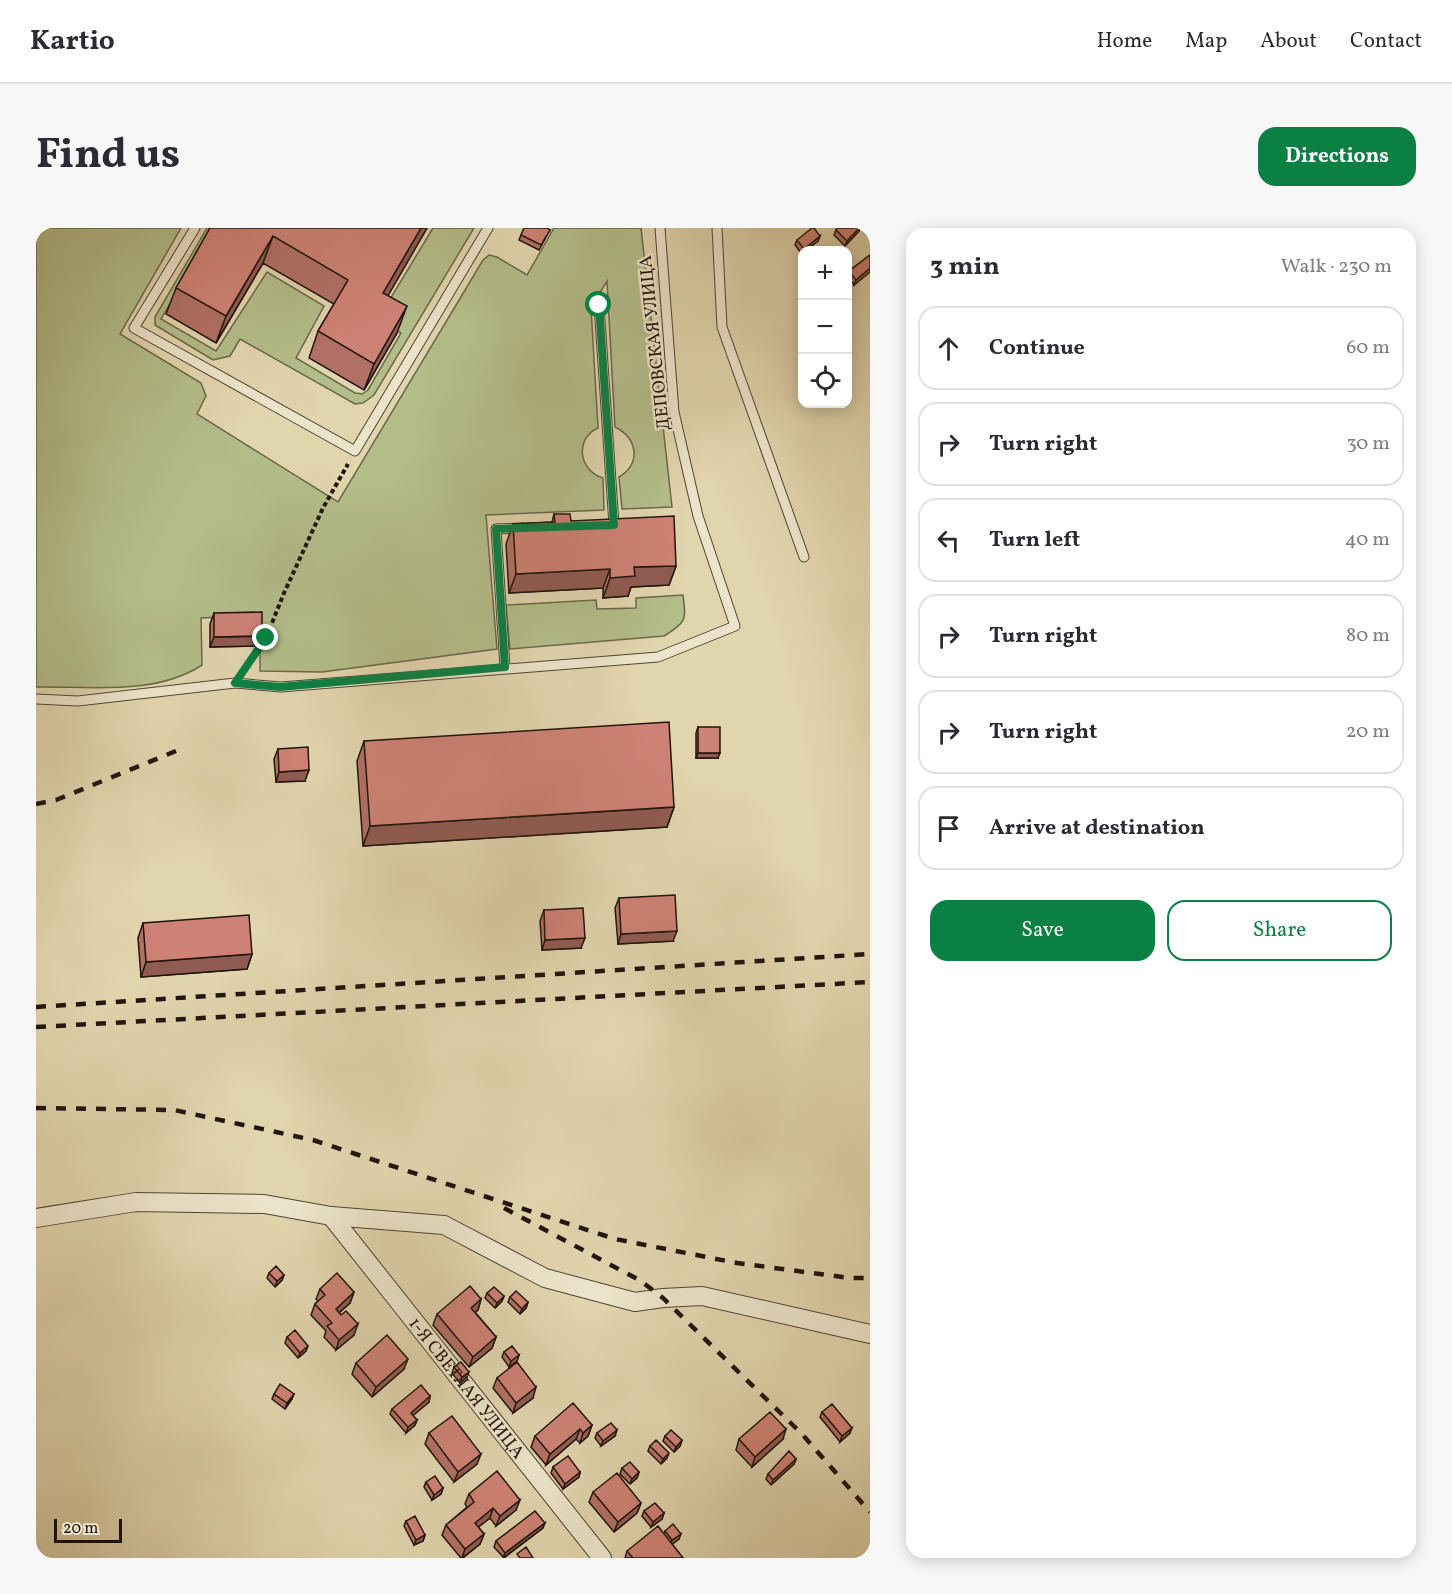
<!DOCTYPE html>
<meta charset="utf-8">
<style>
body{margin:0;font-family:Vollkorn,serif;background:#f7f7f7;color:#2b2b33}
.controls{position:absolute;right:18px;top:18px;display:grid;overflow:hidden;border-radius:12px;box-shadow:0 3px 15px #0003}
.controls button{width:54px;height:54px;display:grid;place-items:center;padding:0;border:0;border-bottom:2px solid #e1e1e2;background:#fff;color:#2b2b33;font:30px sans-serif}
.scale{position:absolute;left:18px;bottom:15px;width:68px;box-sizing:border-box;padding-left:6px;border:3px solid #20140c;border-top:0;font-size:16px;line-height:21px;white-space:nowrap;color:#20140c;-webkit-text-stroke:4px #ece4ca;paint-order:stroke}
.stop{position:absolute;width:18px;height:18px;margin:-14px;border:4px solid #0b8043;border-radius:50%;background:#fff}
.stop.end{background:#0b8043;border-color:#fff;box-shadow:0 2px 6px #0008}
.list{margin:0;padding:0;list-style:none}
h2{display:flex;justify-content:space-between;align-items:center;height:78px;margin:0;padding:0 24px;font-size:26px}
h2 small{font-size:20px;font-weight:400;color:#7c7c81}
.list li{display:grid;grid-template-columns:39px 1fr auto;gap:18px;align-items:center;box-sizing:border-box;height:84px;margin:0 12px 12px;padding:0 12px;border:2px solid #e1e1e2;border-radius:18px}
.list b{display:block;font-size:22px;white-space:nowrap}
.list em{font-size:20px;font-style:normal;color:#7c7c81}
.actions{display:flex;gap:12px;padding:18px 24px}
.actions a{flex:1;padding:14px 0;border:2px solid #0b8043;border-radius:18px;text-align:center;font-size:21px;color:#0b8043}
.actions .main{background:#0b8043;color:#fff}
.icon{flex:none;width:33px;height:33px;fill:none;stroke:currentColor;stroke-width:2;stroke-linecap:round;stroke-linejoin:round}
.map{position:relative;flex:none;width:834px;height:1330px;overflow:hidden;border-radius:18px}
header{display:flex;align-items:center;gap:36px;box-sizing:border-box;height:84px;padding:0 30px;background:#fff;border-bottom:2px solid #e1e1e2}
header strong{font-size:28px}
nav{display:flex;gap:33px;margin-inline-start:auto;font-size:21px}
.intro{display:flex;align-items:center;justify-content:space-between;box-sizing:border-box;height:144px;padding:0 36px}
h1{margin:0;font-size:42px}
.button{padding:15px 27px;border-radius:18px;background:#0b8043;color:#fff;font-size:21px;font-weight:700}
main{display:flex;gap:36px;padding:0 36px}
aside{flex:1;background:#fff;border-radius:18px;box-shadow:0 3px 15px #0003}
.map>svg:first-child{display:block}
.green{fill:#b3bd8a;stroke:#6a684b;stroke-width:1.5}
.lines{fill:none;stroke-linecap:round;stroke-linejoin:round}
.lane-casing{stroke:#504434;stroke-width:11}
.street-casing{stroke:#504434;stroke-width:20}
.path{stroke:#20140c;stroke-width:4;stroke-dasharray:4.5 3;stroke-linecap:butt}
.lane{stroke:#ece4ca;stroke-width:9}
.street{stroke:#ece4ca;stroke-width:18}
.rail{stroke:#20140c;stroke-width:4.5;stroke-dasharray:10 10;stroke-linecap:butt}
.wall{fill:#b17065;stroke:#20140c;stroke-width:1.5}
.shaded-wall{fill:#905b52;stroke:#20140c;stroke-width:1.5}
.building{fill:#ce8275;stroke:#20140c;stroke-width:1.5}
.route{stroke:#0b8043;stroke-width:8}
.labels{text-anchor:middle;stroke-width:5;stroke-linejoin:round;paint-order:stroke}
.street-label{font-size:18px;fill:#20140c;stroke:#ece4ca}
</style>
<header>
<strong>Kartio</strong>
<nav><a>Home</a><a>Map</a><a>About</a><a>Contact</a></nav>
</header>
<div class="intro"><h1>Find us</h1><a class="button">Directions</a></div>
<main>
<div class="map">
<svg width="834" height="1330" viewBox="0 0 834 1330">
<rect width="100%" height="100%" fill="#e1d5ae"/>
<filter id="stains"><feTurbulence type="fractalNoise" baseFrequency=".00333" numOctaves="4"/><feColorMatrix values="0 0 0 0 .2 0 0 0 0 .09 0 0 0 0 .02 0 0 0 .5 -.17"/></filter>
<radialGradient id="worn" r=".72"><stop offset=".6" stop-color="#630" stop-opacity="0"/><stop offset="1" stop-color="#630" stop-opacity=".3"/></radialGradient>
<path class="green" d="M0,0H145L84,106L165,155L170,168L161,186L302,274L447,32L453,27L461,29L491,47L518,0H605L636,279L586,281L583,249C606,235 601,210 579,199L571,53L555,80L562,200C538,211 543,243 567,250L568,282L450,287L461,421L286,444L224,443V387L165,390L166,437C119,468 54,458 0,459Z
M171,0H178L125,91L180,123L231,44L288,78L260,130L319,165L326,166L332,162L365,105L342,91L397,0H438L338,167L327,175L319,176L204,111L194,128L177,132L119,97V89Z
M647,367C650,392 651,394 628,408L474,421L470,377L560,372L561,381L600,380V370Z"/>
<g class="lines">
<defs>
<path id="lane" d="M159,0L98,100L319,223L452,0
M681,0L686,99L768,329
M563,77L578,297
M469,439L460,301L487,300
M0,471L42,473L199,455L245,459L622,429L699,398L662,288L638,184L624,0"/>
<g id="street">
<path id="s1" d="M295,988L566,1330"/>
<path d="M0,990L100,974L228,976L295,988L408,997L509,1050L599,1074L627,1070L666,1068L834,1106"/>
</g>
</defs>
<use href="#lane" class="lane-casing"/>
<use href="#street" class="street-casing"/>
<path class="path" d="M210,440L230,410L248,365L287,280L312,236"/>
<use href="#lane" class="lane"/>
<use href="#street" class="street"/>
<path class="rail" d="M0,576L20,572L140,523
M0,779L834,726
M0,799L834,754
M0,880L138,882L277,912L579,1011L701,1035L814,1050H834
M468,980L605,1053L627,1070L766,1206L834,1284"/>
</g>
<path class="wall" d="M174,0H391L352,67L361,105L328,162L273,130L282,103L298,76L227,35L180,115L130,86L140,60Z
M824,0L823,3L809,18L798,7L800,2Z
M514,2L503,22L483,12L485,7Z
M784,8L782,13L770,22H766V26L759,17L761,12Z
M834,27L818,57L812,49L813,43Z
M518,286L640,338L633,357L595,359L592,368L567,370V360L473,365L470,316L477,296L516,294Z
M178,385L226,408L222,418L174,419V396Z
M662,499L682,530H660V505Z
M328,513L638,579L631,599L327,618L321,533Z
M242,521L269,553L240,554L238,531Z
M583,670L637,713L582,716L579,680Z
M508,682L545,720L506,722L504,693Z
M107,695L216,726L211,741L105,749L102,710Z
M233,1045L248,1047L246,1052L239,1059L231,1050Z
M284,1061L318,1064L314,1075L303,1085L318,1107L300,1122L288,1109L290,1103L275,1087L279,1076L282,1073L280,1071Z
M451,1065L468,1068L466,1073L459,1080L449,1070Z
M474,1069L492,1074L490,1080L484,1086L472,1074Z
M445,1071L442,1082L439,1084L460,1109L456,1120L433,1139L397,1097L401,1086Z
M251,1109L272,1118L270,1123L262,1130L249,1115Z
M468,1124L483,1127L481,1133L473,1139L466,1129Z
M320,1135L368,1141L336,1169L316,1146Z
M418,1139L431,1149L424,1155L416,1145Z
M461,1150L497,1170L477,1185L457,1160Z
M238,1166H258L256,1171L249,1181L236,1171Z
M394,1168L393,1174L376,1187L381,1192L379,1197L370,1205L354,1186L356,1181Z
M786,1184L814,1205L804,1214L784,1189Z
M556,1197L552,1208L544,1215L540,1211L510,1237L495,1219L499,1208Z
M393,1205L441,1236L418,1254L389,1216Z
M561,1205L579,1208L565,1218L559,1210Z
M629,1208L646,1212L644,1218L638,1224L627,1213Z
M703,1211H747L716,1239L700,1222Z
M614,1218L631,1230L625,1236L612,1223Z
M760,1231L758,1236L735,1257L730,1251L732,1246Z
M517,1239L544,1244L543,1249L527,1261L515,1245Z
M586,1240L603,1244L601,1250L594,1256L584,1246Z
M390,1254L407,1260L405,1266L396,1272L388,1259Z
M557,1264L605,1275L601,1285L578,1304L553,1274Z
M433,1266L480,1282L460,1298L454,1290L442,1299L448,1306L444,1316L427,1330H425L406,1307L410,1297L431,1279L429,1276Z
M608,1283L628,1285L626,1291L615,1299L606,1288Z
M370,1293L389,1307L387,1313L378,1317L368,1298Z
M507,1300L468,1330L458,1319L460,1313Z
M629,1303L643,1311L636,1316L647,1330H589L591,1323L628,1306Z"/>
<path class="shaded-wall" d="M385,0H391L338,92L347,65Z
M823,0H824L823,3L809,18L811,13Z
M237,8L227,35L180,115L190,88Z
M784,8L782,13L770,22H767L768,21Z
M834,40V44L818,57L820,52Z
M371,78L361,105L328,162L338,136Z
M640,338L633,357L595,359L592,368L567,370L574,350L598,339Z
M574,341L567,360L473,365L480,346Z
M226,408L222,418L174,419L178,409Z
M662,525H684L682,530H660Z
M273,542L269,553L240,554L243,544Z
M638,579L631,599L327,618L334,598Z
M641,703L637,713L582,716L585,706Z
M549,710L545,720L506,722L509,712Z
M216,726L211,741L105,749L110,734Z
M248,1047L246,1052L239,1059L241,1053Z
M318,1064L314,1075L296,1091L300,1081Z
M468,1068L466,1073L459,1080L461,1075Z
M445,1071L442,1082L431,1091L435,1080Z
M492,1074L490,1080L484,1086L486,1081Z
M322,1096L318,1107L300,1122L303,1112Z
M460,1109L456,1120L433,1139L437,1129Z
M272,1118L270,1123L262,1130L264,1125Z
M483,1127L481,1133L473,1139L475,1133Z
M372,1131L368,1141L336,1169L340,1159Z
M433,1144L431,1149L424,1155L426,1149Z
M500,1159L497,1170L477,1185L480,1175Z
M258,1166L256,1171L249,1181L251,1175Z
M394,1168L393,1174L373,1191L375,1185Z
M381,1192L379,1197L370,1205L372,1199Z
M556,1197L552,1208L544,1215L547,1205Z
M816,1200L814,1205L804,1214L806,1208Z
M544,1201L540,1211L510,1237L514,1226Z
M750,1201L747,1211L716,1239L719,1229Z
M581,1202L579,1208L565,1218L567,1213Z
M646,1212L644,1218L638,1224L640,1219Z
M633,1225L631,1230L625,1236L627,1231Z
M445,1226L441,1236L418,1254L422,1244Z
M760,1231L758,1236L735,1257L737,1252Z
M544,1244L543,1249L527,1261L529,1256Z
M603,1244L601,1250L594,1256L596,1251Z
M407,1260L405,1266L396,1272L398,1267Z
M484,1272L480,1282L460,1298L464,1288Z
M605,1275L601,1285L578,1304L582,1294Z
M457,1280L454,1290L435,1305L439,1295Z
M628,1285L626,1291L615,1299L617,1294Z
M509,1295L507,1300L467,1330L469,1325Z
M448,1306L444,1316L426,1330L429,1321Z
M645,1306L643,1311L634,1318L636,1312Z
M389,1307L387,1313L378,1317L380,1312Z"/>
<path class="building" d="M174,0H385L347,65L371,78L338,136L282,103L312,52L237,8L190,88L140,60Z
M488,0H511L514,2L505,17L485,7Z
M776,0H778L784,8L768,21L761,12Z
M801,0H823L811,13L800,2Z
M834,27V40L820,52L813,43Z
M518,286H534L535,293L638,288L640,338L598,339L599,348L574,350V341L480,346L477,296L519,294Z
M226,384V408L178,409V385Z
M633,494L638,579L334,598L328,513Z
M662,499H684V525H662Z
M272,519L273,542L243,544L242,521Z
M639,667L641,703L585,706L583,670Z
M547,680L549,710L509,712L508,682Z
M213,687L216,726L110,734L107,695Z
M240,1038L248,1047L241,1053L233,1045Z
M301,1045L318,1064L300,1081L305,1087L310,1083L322,1096L303,1112L291,1098L296,1095L279,1076L289,1067L284,1061Z
M434,1058L445,1071L435,1080L460,1109L437,1129L401,1086Z
M458,1059L468,1068L461,1075L451,1065Z
M480,1063L492,1074L486,1081L474,1069Z
M259,1102L272,1118L264,1125L251,1109Z
M351,1107L372,1131L340,1159L320,1135Z
M476,1118L483,1127L475,1133L468,1124Z
M425,1134L433,1144L426,1149L418,1139Z
M481,1134L500,1159L480,1175L461,1150Z
M244,1156L258,1166L251,1175L238,1166Z
M385,1157L394,1168L375,1185L381,1192L372,1199L356,1181Z
M537,1175L556,1197L547,1205L544,1201L514,1226L499,1208Z
M796,1176L816,1200L806,1208L786,1184Z
M734,1184L750,1201L719,1229L703,1211Z
M416,1188L445,1226L422,1244L393,1205Z
M575,1195L581,1202L567,1213L561,1205Z
M635,1202L646,1212L640,1219L629,1208Z
M620,1212L633,1225L627,1231L614,1218Z
M753,1223L760,1231L737,1252L732,1246Z
M532,1228L544,1244L529,1256L517,1239Z
M594,1234L603,1244L596,1251L586,1240Z
M461,1243L484,1272L464,1288L457,1280L439,1295L448,1306L429,1321L410,1297L438,1274L433,1266Z
M581,1245L605,1275L582,1294L557,1264Z
M399,1248L407,1260L398,1267L390,1254Z
M619,1275L628,1285L617,1294L608,1283Z
M499,1283L509,1295L469,1325L460,1313Z
M379,1288L389,1307L380,1312L370,1293Z
M637,1296L645,1306L636,1312L629,1303Z
M622,1298L647,1330H597L591,1323Z
M490,1319L497,1330H484L481,1326Z"/>
<g class="lines">
<path class="route" d="M230,410L199,455L244,459L469,439L460,301L578,297L563,77"/>
</g>
<g class="labels">
<g class="street-label">
<text transform="translate(618 115) rotate(-96)" y="6">ДЕПОВСКАЯ УЛИЦА</text>
<text dy="6" stroke="none"><textPath href="#s1" startOffset="219">1-Я СВЕТЛАЯ УЛИЦА</textPath></text>
</g>
</g>
<rect width="100%" height="100%" filter="url(#stains)"/>
<rect width="100%" height="100%" fill="url(#worn)"/>
</svg>
<div class="controls">
<button>+</button>
<button>−</button>
<button><svg class="icon" aria-label="locate" viewBox="0 0 24 24"><circle cx="12" cy="12" r="6"/><path d="M12 2v4M12 18v4M2 12h4M18 12h4"/></svg></button>
</div>
<div class="scale">20 m</div>
<div class="stop" style="left:563px;top:77px"></div>
<div class="stop end" style="left:230px;top:410px"></div>
</div>
<aside>
<h2>3 min<small>Walk · 230 m</small></h2>
<ul class="list">
<li><svg class="icon" aria-label="ahead" viewBox="0 0 24 24"><path d="M12 20V5M6 11l6-6 6 6"/></svg><div><b>Continue</b></div><em>60 m</em></li>
<li><svg class="icon" aria-label="right" viewBox="0 0 24 24"><path d="M7 20v-9h11M14 6l5 5-5 5"/></svg><div><b>Turn right</b></div><em>30 m</em></li>
<li><svg class="icon" aria-label="left" viewBox="0 0 24 24"><path d="M17 20v-9H6M10 6l-5 5 5 5"/></svg><div><b>Turn left</b></div><em>40 m</em></li>
<li><svg class="icon" aria-label="right" viewBox="0 0 24 24"><path d="M7 20v-9h11M14 6l5 5-5 5"/></svg><div><b>Turn right</b></div><em>80 m</em></li>
<li><svg class="icon" aria-label="right" viewBox="0 0 24 24"><path d="M7 20v-9h11M14 6l5 5-5 5"/></svg><div><b>Turn right</b></div><em>20 m</em></li>
<li><svg class="icon" aria-label="arrive" viewBox="0 0 24 24"><path d="M6 21V4h12l-3 4 3 4H6"/></svg><div><b>Arrive at destination</b></div></li>
</ul>
<div class="actions"><a class="main">Save</a><a>Share</a></div>
</aside>
</main>
